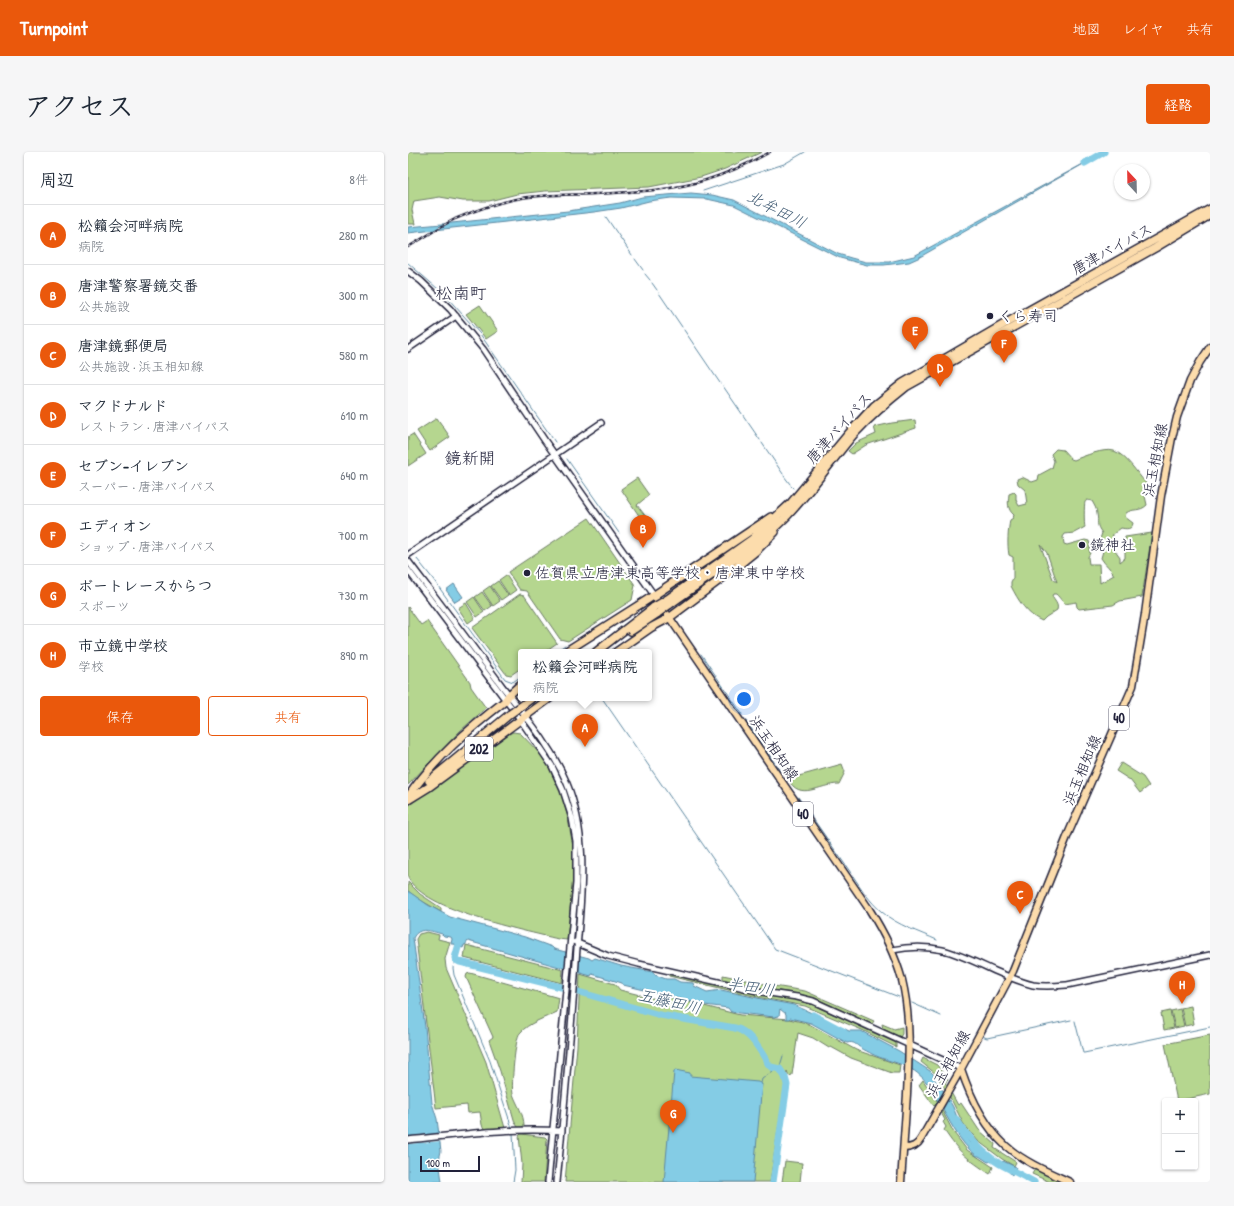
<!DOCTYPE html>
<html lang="ja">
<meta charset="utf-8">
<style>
body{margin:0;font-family:"Patrick Hand","Klee One",sans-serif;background:#f6f6f7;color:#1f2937}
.controls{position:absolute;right:12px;bottom:12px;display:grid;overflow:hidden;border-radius:4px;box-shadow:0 1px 3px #0004}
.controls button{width:36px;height:36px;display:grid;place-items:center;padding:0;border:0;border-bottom:1px solid #e0e1e3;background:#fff;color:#1f2937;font:20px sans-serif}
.compass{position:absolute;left:706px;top:12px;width:36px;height:36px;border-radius:50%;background:#fff;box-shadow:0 1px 3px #0004;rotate:338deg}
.scale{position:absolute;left:12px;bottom:10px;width:60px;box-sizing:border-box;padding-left:4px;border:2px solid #22223b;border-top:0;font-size:11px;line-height:14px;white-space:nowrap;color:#22223b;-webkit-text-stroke:3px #fff;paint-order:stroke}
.you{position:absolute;left:336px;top:547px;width:14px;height:14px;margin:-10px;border:3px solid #fff;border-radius:50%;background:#1a73e8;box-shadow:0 0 0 6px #1a73e833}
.badge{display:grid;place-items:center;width:26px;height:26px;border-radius:50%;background:#ea580c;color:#fff;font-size:13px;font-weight:700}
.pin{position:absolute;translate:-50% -33px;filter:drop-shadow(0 1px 2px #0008)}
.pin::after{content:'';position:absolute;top:21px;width:14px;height:12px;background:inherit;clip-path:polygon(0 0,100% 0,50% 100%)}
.popup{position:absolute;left:110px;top:497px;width:134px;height:52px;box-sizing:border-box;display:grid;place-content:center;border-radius:4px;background:#fff;filter:drop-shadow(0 1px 3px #0005);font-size:13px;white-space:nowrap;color:#747a83}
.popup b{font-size:15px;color:#1f2937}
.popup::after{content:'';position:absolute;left:50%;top:100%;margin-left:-8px;border:8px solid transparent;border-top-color:#fff}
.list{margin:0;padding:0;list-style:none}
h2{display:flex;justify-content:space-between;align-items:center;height:52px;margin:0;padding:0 16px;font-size:17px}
h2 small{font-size:13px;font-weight:400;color:#747a83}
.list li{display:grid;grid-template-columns:26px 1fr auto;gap:12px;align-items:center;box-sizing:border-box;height:60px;padding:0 16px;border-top:1px solid #e0e1e3}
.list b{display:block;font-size:15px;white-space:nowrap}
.list p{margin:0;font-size:13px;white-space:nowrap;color:#747a83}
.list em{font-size:13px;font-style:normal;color:#747a83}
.actions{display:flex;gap:8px;padding:12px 16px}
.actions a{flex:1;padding:9px 0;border:1px solid #ea580c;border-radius:4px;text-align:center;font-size:14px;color:#ea580c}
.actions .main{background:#ea580c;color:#fff}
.map{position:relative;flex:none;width:802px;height:1030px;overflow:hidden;border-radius:4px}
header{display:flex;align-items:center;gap:24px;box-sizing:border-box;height:56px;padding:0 20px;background:#ea580c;color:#fff}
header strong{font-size:19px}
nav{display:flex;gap:22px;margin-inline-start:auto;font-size:14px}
.intro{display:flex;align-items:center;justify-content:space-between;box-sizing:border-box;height:96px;padding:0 24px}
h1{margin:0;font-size:28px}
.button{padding:10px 18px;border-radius:4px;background:#ea580c;color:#fff;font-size:14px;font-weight:700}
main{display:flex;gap:24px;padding:0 24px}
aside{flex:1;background:#fff;border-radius:4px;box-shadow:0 1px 3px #0004}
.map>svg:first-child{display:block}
.green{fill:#b5d68f;stroke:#6c7c65;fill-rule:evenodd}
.water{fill:#84cce5;stroke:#5d88a1}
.pier{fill:#fff}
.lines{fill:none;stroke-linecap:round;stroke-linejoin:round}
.stream{stroke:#5d88a1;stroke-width:1}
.river{stroke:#84cce5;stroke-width:7}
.minor-casing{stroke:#22223b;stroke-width:8}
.major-casing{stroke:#22223b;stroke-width:9}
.highway-casing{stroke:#22223b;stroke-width:10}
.minor{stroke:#fff;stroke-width:5}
.major{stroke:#fcdcac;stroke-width:6}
.highway{stroke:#fcdcac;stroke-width:7}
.rail-casing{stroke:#22223b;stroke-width:2.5}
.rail{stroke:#fff;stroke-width:1;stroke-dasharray:3;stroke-linecap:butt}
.highway-bridge-casing{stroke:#22223b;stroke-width:10;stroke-linecap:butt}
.highway-bridge{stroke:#fcdcac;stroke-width:7}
.poi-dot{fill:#22223b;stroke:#fff;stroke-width:1.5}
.labels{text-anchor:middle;stroke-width:4;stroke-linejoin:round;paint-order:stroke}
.shield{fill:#fff;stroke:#646476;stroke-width:1}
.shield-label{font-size:14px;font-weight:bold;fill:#22223b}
.street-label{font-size:15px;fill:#22223b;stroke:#fff}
.poi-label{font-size:15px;fill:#22223b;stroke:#fff;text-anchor:start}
.water-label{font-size:16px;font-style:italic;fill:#445e76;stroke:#fff}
.quarter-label{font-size:17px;fill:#22223b;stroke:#fff}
</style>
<header>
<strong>Turnpoint</strong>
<nav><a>地図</a><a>レイヤ</a><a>共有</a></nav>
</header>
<div class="intro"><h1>アクセス</h1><a class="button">経路</a></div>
<main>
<aside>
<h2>周辺<small>8件</small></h2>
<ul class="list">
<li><span class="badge">A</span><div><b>松籟会河畔病院</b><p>病院</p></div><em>280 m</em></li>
<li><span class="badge">B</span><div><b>唐津警察署鏡交番</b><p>公共施設</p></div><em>300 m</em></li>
<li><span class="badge">C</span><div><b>唐津鏡郵便局</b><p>公共施設 · 浜玉相知線</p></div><em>580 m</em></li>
<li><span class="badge">D</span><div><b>マクドナルド</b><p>レストラン · 唐津バイパス</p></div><em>610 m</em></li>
<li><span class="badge">E</span><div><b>セブン-イレブン</b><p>スーパー · 唐津バイパス</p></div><em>640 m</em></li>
<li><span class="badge">F</span><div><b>エディオン</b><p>ショップ · 唐津バイパス</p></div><em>700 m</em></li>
<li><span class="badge">G</span><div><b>ボートレースからつ</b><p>スポーツ</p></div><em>730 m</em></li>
<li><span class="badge">H</span><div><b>市立鏡中学校</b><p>学校</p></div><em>890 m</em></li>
</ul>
<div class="actions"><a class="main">保存</a><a>共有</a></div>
</aside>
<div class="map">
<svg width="802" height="1030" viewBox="0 0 802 1030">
<rect width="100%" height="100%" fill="#fff"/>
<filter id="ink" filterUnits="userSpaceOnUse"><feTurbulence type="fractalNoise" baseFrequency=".025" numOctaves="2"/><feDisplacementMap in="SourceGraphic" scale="8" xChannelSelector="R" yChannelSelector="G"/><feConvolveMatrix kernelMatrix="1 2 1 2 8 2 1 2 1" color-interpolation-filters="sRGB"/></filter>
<g filter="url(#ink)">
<path class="green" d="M0,0H354L317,17L293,25L241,35L137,39L109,42L81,49H55L32,45L6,49L4,58L7,72H0Z
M72,153L90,179L78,187L58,162Z
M29,266L42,285L22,299L9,279Z
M507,268L508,276L458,293L444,302L440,299L448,291L468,282L466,275L484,271Z
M5,282L18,302L0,314V285Z
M648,297L655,298L663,307L666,308C676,304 696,296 706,299C718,303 729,321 737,330L739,334L737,344L739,353C732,360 725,356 718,361L717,365L725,371C724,378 718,377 713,376L705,382L704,394L712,405V410L717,406V385L744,381L734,445L712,449L705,453L671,457L669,455L668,450C653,453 658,452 648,442H645L644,444C646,449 651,452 649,458L638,465L634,469C619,463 610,448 603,434V430L605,426V405L601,403C599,392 600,379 602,368L605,366L606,363C599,357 600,351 601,342L606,340L608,342V348L611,354L619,352L617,338L610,332L609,327L614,325L624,330L630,328L631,323L644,316L646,309L643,302ZM679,348L684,349C686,353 689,357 689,362C691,371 687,372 694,381L692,387L695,399L693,406C697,413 703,416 706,423L692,431L691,412H681L680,405L682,401C680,397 683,394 681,389L677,388L659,393L656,392L655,385L657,382L666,381L677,375C676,373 676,353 677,350C677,349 679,349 679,348ZM632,392L639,401L649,430L645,427Z
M229,326L241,343L229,353L239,366L234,368L213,337Z
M181,366L227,433L224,448L160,489L152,487L119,439L112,438L100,420Z
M98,423L108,438L101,443L91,428Z
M90,429L100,443L93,448L83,434Z
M82,434L92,449L85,454L75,439Z
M74,440L84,454L77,459L67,445Z
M112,442L116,443L149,491L136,500H113V516L103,523L98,522L64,476Z
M66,445L76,460L69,465L59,450Z
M58,451L67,466L60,471L50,456Z
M0,455L13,473L19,469L62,530L63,535L78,556L52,579L0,633Z
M105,580L112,581L135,605L141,615L151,635L159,662L165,694L166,715L159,788L150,787C114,778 18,759 0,726V654L80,596L101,582Z
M713,611L735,625L741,634L732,641L722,628L708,619Z
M434,612L437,620L431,632C411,632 392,650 380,627Z
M0,730L12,742L33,756V760L9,746L0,739Z
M19,780L31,783L30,787L42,790L37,807L38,816L78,910L97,976L77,978L74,973L72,960L60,961L59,953L28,956L8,787L11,782Z
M58,793L155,818L154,831L56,806Z
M260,820L353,843L387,847L405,853L488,891V895L454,878L397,854L354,846L261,824Z
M62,821L151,846L149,860C137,866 120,871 112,881C107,885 103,934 105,942C109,953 116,962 116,974L111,976L107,971L92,919L81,888L85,885L58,825L59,822Z
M172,822L207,832L212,838L248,847L252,843L332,863L381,867L399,871L448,898L492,913L491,921H484L443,906L423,895L421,896L405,886L390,881L384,923L381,924L379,919L362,1030H157L169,894Z
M315,823L366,834L397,839L466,869L464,872L406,846L391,842L357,837L315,827Z
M783,854L786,872L777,874L773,856Z
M772,857L776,874L767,876L763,859Z
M762,859L766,876L756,878L753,861Z
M474,872L486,877L494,875V882L492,885L475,877Z
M802,883V942L769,949L757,892Z
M515,906L529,913L540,928L537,930L550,953L553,951L571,978L587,992L586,996L608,1010L606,1014L594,1007L570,989L555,971L544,949L528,922L513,910Z
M515,928L529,949L546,981L559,998L585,1015L582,1022C560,1007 551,1001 536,978L538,975L535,970L537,968L528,952L526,954L511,933Z
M113,982L137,985L139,987L136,1030H113L114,1012L111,984Z
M377,1009L394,1011L392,1030H374Z
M627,1017L653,1030H642L624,1022Z"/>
<path class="water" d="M686,6L510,106L501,110L476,113H459L432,106L326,53L299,47L263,46L241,49L213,56L186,60L0,81V75L34,72L160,59L212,51L234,45L283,41L304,43L326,48L430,102L443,106L458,110H481L506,104Z
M46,432L55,445L47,450L38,438Z
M0,739L20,753L42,765L117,785L144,795L146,797L181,806L184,808L187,806L213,814L245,820L247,823L258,827H266L272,830L285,831L286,834L299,840L313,838L354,847L386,853L406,862L419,872L435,876L441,879H453L491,899L522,919L526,923L525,925L533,937L536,939L545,955L555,980L562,991L575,997L586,1006H588V1009L593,1011L595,1009L608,1015L604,1023C601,1021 600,1018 597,1015C593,1012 589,1013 585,1009L580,1010L571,1004H569C551,991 541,967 528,946L529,944L520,930L519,931C503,910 484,912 464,902C461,900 456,898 453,896C448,893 446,889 439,891L403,871L382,866L381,867H378V862L372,857L371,864L366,865L323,860L320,856L297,853L247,841L241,840V839L215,833L214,831L184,822L183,824L60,789L57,793H56L55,796L47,793V792H43L44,787L43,785L36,784L34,782C23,779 11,774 5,786L17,875L24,951L29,967L33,999L31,1008L34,1030H0Z
M267,918L282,921V924L350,930L354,932L345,1030H256L266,920Z"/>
<path class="pier" d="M33,983L34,989L0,992V986Z"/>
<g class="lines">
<path class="stream" d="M295,39L376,12L397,0
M198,65L224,103
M227,107L235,118
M0,111L37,143L72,182L147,290
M237,122L242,128
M244,131L249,138
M251,141L274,175
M276,178L312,231
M315,234L352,288
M354,291L375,322
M159,307L211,381
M376,324L382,332
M383,334L385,336
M9,407L25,427L97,527L105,530L113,524
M147,500L157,493
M293,502L334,562
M194,546L367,797L491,845
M338,569L354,592
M356,595L372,619
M390,645L404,665
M406,668L443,721
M445,724C453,736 462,750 474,760C489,773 511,780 529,788
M47,806L45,816L46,823L82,909L104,976
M504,851L533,864
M667,869L675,901H676L802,875
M574,884L579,886L663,868
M353,931L354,927L372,914L375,904
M105,981L107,1018L105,1030"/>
<path class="river" d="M677,11L696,0
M53,785L47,806L48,808L52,810L153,835L252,863L327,876C343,880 353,900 361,913L363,915L372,917L377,925L379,933L365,1030
M405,863L435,879
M548,967C559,984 574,1001 592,1012C603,1018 615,1024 626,1030"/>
<defs>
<path id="minor" d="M0,119L13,129L42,157L75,197L137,289L246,443
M0,197L48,164
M0,403L193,271
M0,409C31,450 63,492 94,534C118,565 142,592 158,629C183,689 172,748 168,810C163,883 156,957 149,1030
M0,418L112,567L144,614L155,638L164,666L168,689V731L140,1030
M167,790L200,804L231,812L354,840L389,845L405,849L550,915L553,917
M484,798C527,789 550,802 587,819C599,824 612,830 625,833C636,835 647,834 659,833L802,803
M0,988C51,983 103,975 154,979"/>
<path id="major" d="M246,443L461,757C475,779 487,802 494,828C503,865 501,904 499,942C497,971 495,1001 493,1030
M553,917C562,944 576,974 598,994C616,1010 640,1020 662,1030
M496,996C504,996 509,994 513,987L553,917L605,819L661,680L725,534L737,462L753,344L764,286L769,265L782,229L792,210L802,195"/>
<path id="highway" d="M258,448L344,387L383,351L442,280L466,254L495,231L598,171L802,57
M261,453C299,425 342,400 376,367C402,341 422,310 446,282C462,265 479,250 498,235L747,96L802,63
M223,479L250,461
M157,500L239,448L363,365
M188,500L246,455
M208,500L244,475L261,466L317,424L348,399L367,380
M116,552L124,546
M21,629L102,562
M0,645C26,607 61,577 97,549L101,543L113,532
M0,648L21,635L142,546"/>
</defs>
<use href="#minor" class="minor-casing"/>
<use href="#major" class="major-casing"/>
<use href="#highway" class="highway-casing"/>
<use href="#minor" class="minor"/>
<use href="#major" class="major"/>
<use href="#highway" class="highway"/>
<defs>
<path id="rail" d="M0,95C16,86 31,75 47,67C68,58 91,50 114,46C138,42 162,43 187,42C224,40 263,39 298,28C321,21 342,11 362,0"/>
</defs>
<use href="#rail" class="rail-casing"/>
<use href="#rail" class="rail"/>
<defs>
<path id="highway-bridge" d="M246,455L258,448
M250,461L261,453
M102,562L116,552"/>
</defs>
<use href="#highway-bridge" class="highway-bridge-casing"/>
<use href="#highway-bridge" class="highway-bridge"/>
</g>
</g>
<g class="poi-dot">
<circle cx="582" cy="164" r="4"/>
<circle cx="674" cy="393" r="4"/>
<circle cx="119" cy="421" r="4"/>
</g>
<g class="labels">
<g class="shield">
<rect x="701" y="554" width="20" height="24" rx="3"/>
<rect x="57" y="585" width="28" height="24" rx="3"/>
<rect x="385" y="650" width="20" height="24" rx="3"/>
</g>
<g class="shield-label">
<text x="711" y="571">40</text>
<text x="71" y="602">202</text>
<text x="395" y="667">40</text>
</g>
<g class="street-label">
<text transform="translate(704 97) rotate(-29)" y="5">唐津バイパス</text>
<text transform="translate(431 276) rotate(-48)" y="5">唐津バイパス</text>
<text transform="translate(747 308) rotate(-79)" y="5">浜玉相知線</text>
<text transform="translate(366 596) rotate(56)" y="5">浜玉相知線</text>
<text transform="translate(674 618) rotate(-67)" y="5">浜玉相知線</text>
<text transform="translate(540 912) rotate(-61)" y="5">浜玉相知線</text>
</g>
<g class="poi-label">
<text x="590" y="169">くら寿司</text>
<text x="682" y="398">鏡神社</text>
<text x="127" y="426">佐賀県立唐津東高等学校・唐津東中学校</text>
</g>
<g class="water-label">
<text transform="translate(369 57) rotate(27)" y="6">北牟田川</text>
<text transform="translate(343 834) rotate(9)" y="6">半田川</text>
<text transform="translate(262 849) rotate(13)" y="6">五藤田川</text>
</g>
<g class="quarter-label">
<text x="53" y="147">松南町</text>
<text x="62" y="312">鏡新開</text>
</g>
</g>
</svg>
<div class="controls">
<button>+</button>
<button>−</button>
</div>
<svg class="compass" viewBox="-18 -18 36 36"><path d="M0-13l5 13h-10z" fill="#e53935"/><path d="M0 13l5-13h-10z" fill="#747a83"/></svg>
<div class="scale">100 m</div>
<div class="you"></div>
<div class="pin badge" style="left:177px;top:595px">A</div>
<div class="popup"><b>松籟会河畔病院</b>病院</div>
<div class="pin badge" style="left:235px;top:396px">B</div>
<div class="pin badge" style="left:612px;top:762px">C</div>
<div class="pin badge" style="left:532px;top:235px">D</div>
<div class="pin badge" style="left:507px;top:198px">E</div>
<div class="pin badge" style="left:596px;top:211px">F</div>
<div class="pin badge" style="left:265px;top:981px">G</div>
<div class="pin badge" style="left:774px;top:852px">H</div>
</div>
</main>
